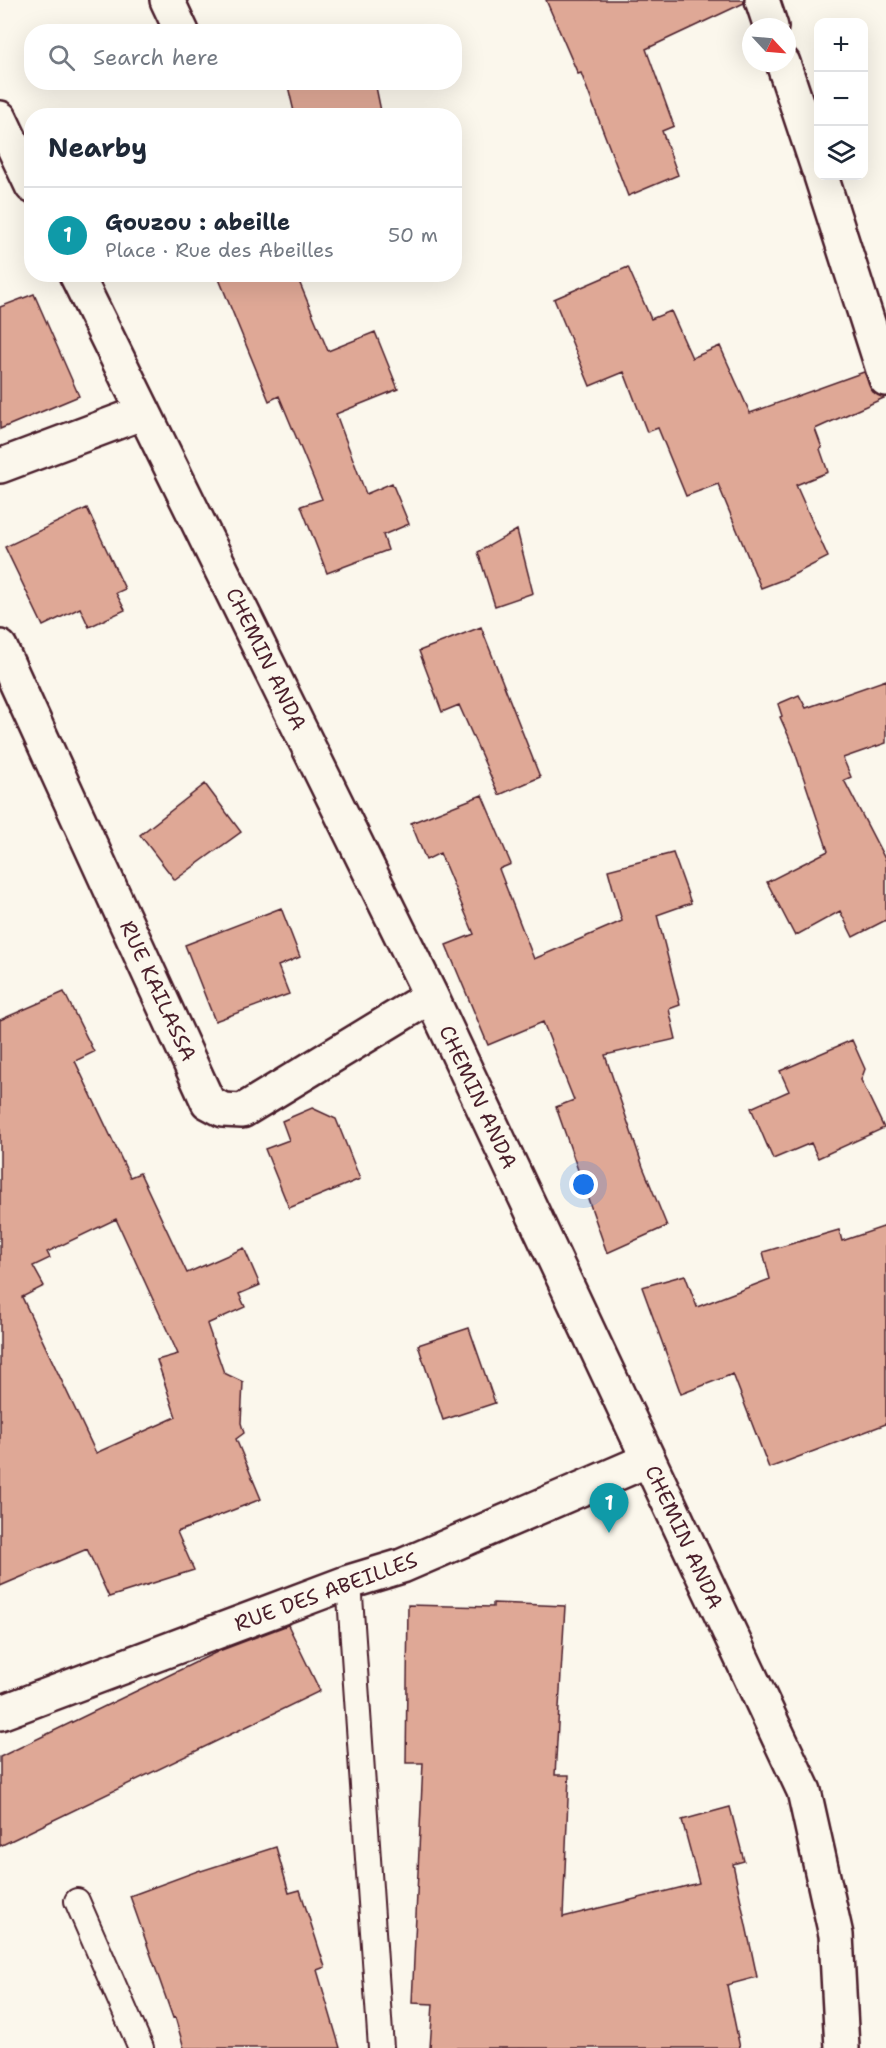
<!DOCTYPE html>
<meta charset="utf-8">
<style>
body{margin:0;font-family:"Shantell Sans",sans-serif;background:#f6f6f7;color:#1f2937}
.controls{position:absolute;right:18px;top:18px;display:grid;overflow:hidden;border-radius:12px;box-shadow:0 6px 24px #0002}
.controls button{width:54px;height:54px;display:grid;place-items:center;padding:0;border:0;border-bottom:2px solid #e0e1e3;background:#fff;color:#1f2937;font:30px sans-serif}
.compass{position:absolute;left:742px;top:18px;width:54px;height:54px;border-radius:50%;background:#fff;box-shadow:0 6px 24px #0002;rotate:116deg}
.you{position:absolute;left:584px;top:1185px;width:21px;height:21px;margin:-15px;border:4px solid #fff;border-radius:50%;background:#1a73e8;box-shadow:0 0 0 9px #1a73e833}
.badge{display:grid;place-items:center;width:39px;height:39px;border-radius:50%;background:#1f6fb2;color:#fff;font-size:20px;font-weight:700}
.pin{position:absolute;translate:-50% -50px;filter:drop-shadow(0 2px 3px #0008)}
.pin::after{content:'';position:absolute;top:32px;width:21px;height:18px;background:inherit;clip-path:polygon(0 0,100% 0,50% 100%)}
.list{margin:0;padding:0;list-style:none}
h2{display:flex;justify-content:space-between;align-items:center;height:78px;margin:0;padding:0 24px;font-size:26px}
h2 small{font-size:20px;font-weight:400;color:#747a83}
.list li{display:grid;grid-template-columns:39px 1fr auto;gap:18px;align-items:center;box-sizing:border-box;height:96px;padding:0 24px;border-top:2px solid #e0e1e3}
.list b{display:block;font-size:22px;white-space:nowrap}
.list p{margin:0;font-size:20px;white-space:nowrap;color:#747a83}
.list em{font-size:20px;font-style:normal;color:#747a83}
.icon{flex:none;width:33px;height:33px;fill:none;stroke:currentColor;stroke-width:2;stroke-linecap:round;stroke-linejoin:round}
.map{position:relative;flex:none;width:886px;height:2048px;overflow:hidden}
.search{position:absolute;background:#fff;box-shadow:0 6px 24px #0002;left:24px;top:24px;width:438px;height:66px;display:flex;align-items:center;gap:15px;box-sizing:border-box;padding:0 21px;border-radius:24px;color:#747a83;font-size:22px}
.panel{position:absolute;background:#fff;box-shadow:0 6px 24px #0002;left:24px;top:108px;width:438px;height:174px;border-radius:24px}
.map>svg:first-child{display:block}
.building{fill:#dfa896;stroke:#4a1f2b;stroke-width:1.5;fill-rule:evenodd}
.lines{fill:none;stroke-linecap:round;stroke-linejoin:round}
.service-casing{stroke:#4a1f2b;stroke-width:28}
.minor-casing{stroke:#4a1f2b;stroke-width:38}
.service{stroke:#fbf7ec;stroke-width:24}
.minor{stroke:#fbf7ec;stroke-width:33}
.labels{text-anchor:middle;stroke-width:4.5;stroke-linejoin:round;paint-order:stroke}
.street-label{font-size:21px;fill:#4a1f2b;stroke:#fbf7ec}
</style>
<div class="map">
<svg width="886" height="2048" viewBox="0 0 886 2048">
<rect width="100%" height="100%" fill="#fbf7ec"/>
<filter id="ink" filterUnits="userSpaceOnUse"><feTurbulence type="fractalNoise" baseFrequency=".0167" numOctaves="2"/><feDisplacementMap in="SourceGraphic" scale="12" xChannelSelector="R" yChannelSelector="G"/><feConvolveMatrix kernelMatrix="1 2 1 2 8 2 1 2 1" color-interpolation-filters="sRGB"/></filter>
<g filter="url(#ink)">
<path class="building" d="M546,0H744V3L646,49L674,126L662,131L678,175L628,196L581,73L578,74Z
M287,82H375L382,116H295Z
M628,267L651,319L671,311L692,358L720,346L750,413L864,372L873,392L886,397L815,429L822,448L820,449L828,472L796,485L828,557L787,578L761,588L718,484L686,496L658,428L647,432L624,372L590,386L554,299Z
M217,274H296L328,351L375,332L398,389L336,414L366,494L392,483L409,524L383,535L388,550L327,573L301,506L322,499L279,396L269,401Z
M34,294L79,396L0,429V307Z
M87,508L125,589L116,593L125,610L89,627L80,608L43,626L5,547Z
M517,530L533,593L495,606L478,552Z
M481,627L540,777L499,795L459,705L442,712L419,651Z
M886,680V743L843,758L851,777L844,780L886,861V920L853,937L840,911L795,936L767,882L828,851L793,746L780,717L782,716L778,704L799,695L806,708Z
M205,784L241,832L175,880L140,835Z
M482,795L511,864L499,869L534,959L622,921L608,870L673,853L691,903L657,915L680,1005L669,1009L676,1039L605,1055L643,1167L667,1226L607,1253L556,1107L574,1100L543,1022L488,1045L446,945L474,934L440,853L426,860L411,823Z
M281,908L300,957L278,966L289,994L215,1021L185,945Z
M64,992L94,1052L75,1061L130,1177L140,1173L187,1273L244,1248L260,1285L239,1294L245,1307L207,1324L224,1373L243,1382L241,1423L244,1433L236,1439L261,1499L177,1532L194,1570L109,1597L87,1549L0,1586V1020ZM116,1219L178,1354L157,1360L176,1417L96,1453L22,1297L44,1286L33,1266L50,1258L47,1252Z
M852,1040L865,1069L861,1080L884,1128L818,1158L811,1143L773,1159L751,1108L789,1091L780,1071Z
M312,1108L336,1119L360,1179L289,1208L265,1149L289,1140L282,1121Z
M886,1226V1424L769,1468L733,1374L681,1394L642,1287L685,1275L697,1307L770,1279L763,1252L839,1230L842,1241Z
M469,1328L495,1403L443,1420L418,1345Z
M493,1603L565,1606L555,1775H569L563,1917L699,1883L682,1820L730,1807L744,1861L733,1864L757,1977L727,1985L740,2048H430L433,2004L412,2003L423,1763H406L408,1605L493,1607Z
M288,1625L320,1691L0,1846V1757L219,1651Z
M276,1847L289,1893L300,1890L325,1967L317,1970L340,2048H184L175,2017L173,2018L130,1896L200,1870L201,1871Z"/>
<g class="lines">
<defs>
<path id="service" d="M349,1582L381,2048
M77,1901L141,2048"/>
<path id="minor" d="M167,0L182,32
M762,0L771,27
M783,63L818,168
M0,118L32,186
M821,176L886,379
M76,274L431,996L804,1791L836,1935L842,2048
M0,466L144,412
M0,647L208,1102L223,1110L242,1111L431,996
M0,1713L349,1582L402,1566L648,1460"/>
</defs>
<use href="#service" class="service-casing"/>
<use href="#minor" class="minor-casing"/>
<use href="#service" class="service"/>
<use href="#minor" class="minor"/>
</g>
</g>
<g class="labels">
<g class="street-label">
<text transform="translate(266 659) rotate(64)" y="7">CHEMIN ANDA</text>
<text transform="translate(158 991) rotate(65)" y="7">RUE KAILASSA</text>
<text transform="translate(478 1097) rotate(65)" y="7">CHEMIN ANDA</text>
<text transform="translate(684 1537) rotate(65)" y="7">CHEMIN ANDA</text>
<text transform="translate(326 1592) rotate(-20)" y="7">RUE DES ABEILLES</text>
</g>
</g>
</svg>
<div class="controls">
<button>+</button>
<button>−</button>
<button><svg class="icon" aria-label="layers" viewBox="0 0 24 24"><path d="M12 4l9 5-9 5-9-5zM3 14l9 5 9-5"/></svg></button>
</div>
<svg class="compass" viewBox="-18 -18 36 36"><path d="M0-13l5 13h-10z" fill="#e53935"/><path d="M0 13l5-13h-10z" fill="#747a83"/></svg>
<div class="you"></div>
<div class="pin badge" style="left:609px;top:1533px;background:#0f9aa8">1</div>
<div class="search"><svg class="icon" aria-label="search" viewBox="0 0 24 24"><circle cx="10" cy="10" r="6"/><path d="M15 15l6 6"/></svg>Search here</div>
<section class="panel">
<h2>Nearby<small></small></h2>
<ul class="list">
<li><span class="badge" style="background:#0f9aa8">1</span><div><b>Gouzou : abeille</b><p>Place · Rue des Abeilles</p></div><em>50 m</em></li>
</ul>
</section>
</div>
